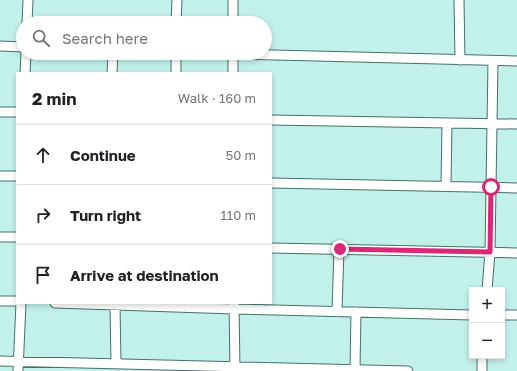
<!DOCTYPE html>
<meta charset="utf-8">
<style>
body{margin:0;font-family:"Golos Text",sans-serif;background:#f2f2f2;color:#202124}
.controls{position:absolute;right:12px;bottom:12px;display:grid;overflow:hidden;border-radius:0px;box-shadow:0 2px 6px #0003}
.controls button{width:36px;height:36px;display:grid;place-items:center;padding:0;border:0;border-bottom:1px solid #e0e0e0;background:#fff;color:#202124;font:20px sans-serif}
.stop{position:absolute;width:12px;height:12px;margin:-9px;border:3px solid #db2777;border-radius:50%;background:#fff}
.stop.end{background:#db2777;border-color:#fff;box-shadow:0 1px 4px #0008}
.list{margin:0;padding:0;list-style:none}
h2{display:flex;justify-content:space-between;align-items:center;height:52px;margin:0;padding:0 16px;font-size:17px}
h2 small{font-size:13px;font-weight:400;color:#757577}
.list li{display:grid;grid-template-columns:26px 1fr auto;gap:12px;align-items:center;box-sizing:border-box;height:60px;padding:0 16px;border-top:1px solid #e0e0e0}
.list b{display:block;font-size:15px;white-space:nowrap}
.list em{font-size:13px;font-style:normal;color:#757577}
.icon{flex:none;width:22px;height:22px;fill:none;stroke:currentColor;stroke-width:2;stroke-linecap:round;stroke-linejoin:round}
.map{position:relative;flex:none;width:517px;height:371px;overflow:hidden}
.search{position:absolute;background:#fff;box-shadow:0 2px 6px #0003;left:16px;top:16px;width:256px;height:44px;display:flex;align-items:center;gap:10px;box-sizing:border-box;padding:0 14px;border-radius:22px;color:#757577;font-size:15px}
.panel{position:absolute;background:#fff;box-shadow:0 2px 6px #0003;left:16px;top:72px;width:256px;height:232px;border-radius:0px}
.map>svg:first-child{display:block}
.lines{fill:none;stroke-linecap:round;stroke-linejoin:round}
.minor-casing{stroke:#45706b;stroke-width:11}
.minor{stroke:#fff;stroke-width:9}
.route{stroke:#db2777;stroke-width:5}
</style>
<div class="map">
<svg width="517" height="371" viewBox="0 0 517 371">
<rect width="100%" height="100%" fill="#c2f1ea"/>
<g class="lines">
<defs>
<path id="minor" d="M459,0L460,60
M27,23L28,0
M176,23L177,0
M233,23V0
M0,46L23,47
M176,53V73
M196,53L517,61
M233,53V73
M25,73L26,53
M112,73L113,53
M0,112H17
M271,120L517,124
M0,176H17
M271,183L517,188
M446,186L447,123
M0,237H17
M271,248L517,253
M487,290L490,252L493,61
M0,301H17
M55,303L234,309L472,315
M234,303L235,371
M115,305L116,363
M337,312L339,249
M502,315H517
M0,361L408,371
M355,369L356,312
M18,371L21,303
M482,371V356"/>
</defs>
<use href="#minor" class="minor-casing"/>
<use href="#minor" class="minor"/>
</g>
<g class="lines">
<path class="route" d="M340,249L490,252L491,187"/>
</g>
</svg>
<div class="controls">
<button>+</button>
<button>−</button>
</div>
<div class="stop" style="left:491px;top:187px"></div>
<div class="stop end" style="left:340px;top:249px"></div>
<div class="search"><svg class="icon" aria-label="search" viewBox="0 0 24 24"><circle cx="10" cy="10" r="6"/><path d="M15 15l6 6"/></svg>Search here</div>
<section class="panel">
<h2>2 min<small>Walk · 160 m</small></h2>
<ul class="list">
<li><svg class="icon" aria-label="ahead" viewBox="0 0 24 24"><path d="M12 20V5M6 11l6-6 6 6"/></svg><div><b>Continue</b></div><em>50 m</em></li>
<li><svg class="icon" aria-label="right" viewBox="0 0 24 24"><path d="M7 20v-9h11M14 6l5 5-5 5"/></svg><div><b>Turn right</b></div><em>110 m</em></li>
<li><svg class="icon" aria-label="arrive" viewBox="0 0 24 24"><path d="M6 21V4h12l-3 4 3 4H6"/></svg><div><b>Arrive at destination</b></div></li>
</ul>
</section>
</div>
